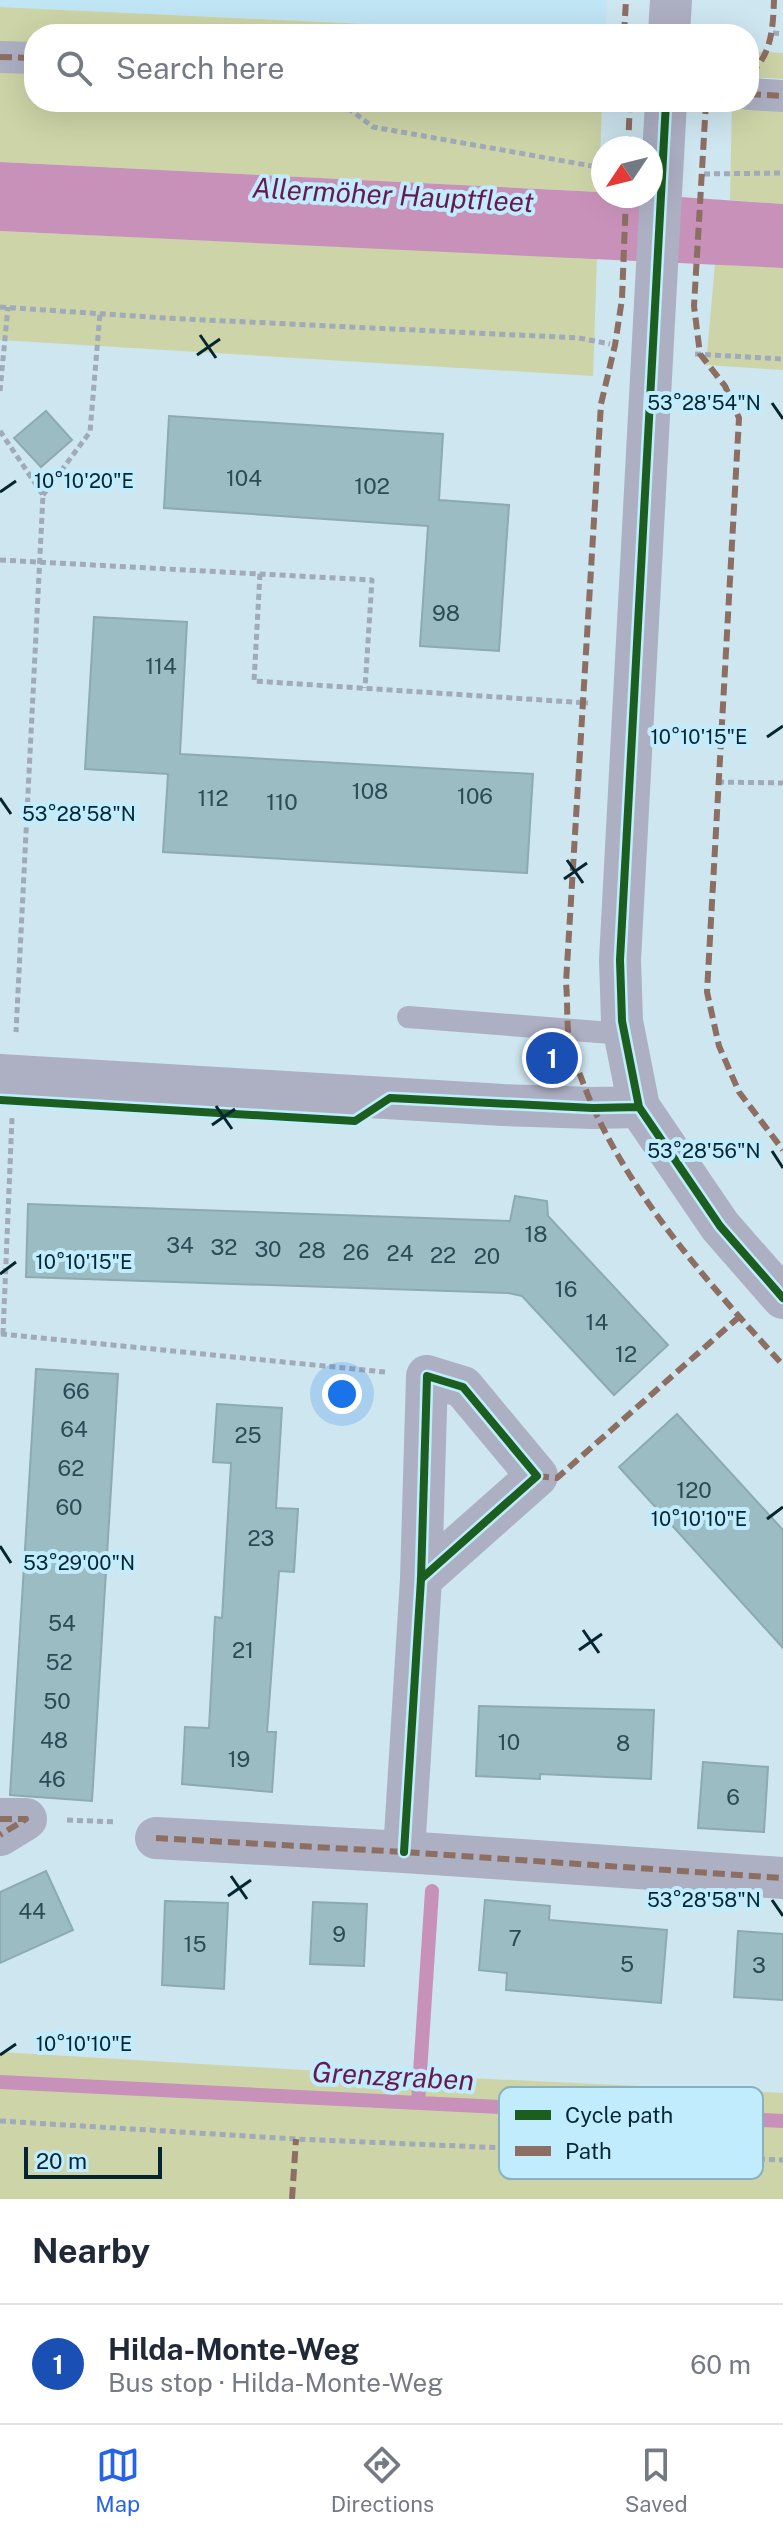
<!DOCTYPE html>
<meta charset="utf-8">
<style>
body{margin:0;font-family:"Public Sans",sans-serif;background:#f6f6f7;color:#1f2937}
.compass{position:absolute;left:591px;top:136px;width:72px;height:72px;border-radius:50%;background:#fff;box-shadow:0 8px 32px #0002;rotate:235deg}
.scale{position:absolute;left:24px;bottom:20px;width:138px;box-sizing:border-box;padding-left:8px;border:4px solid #052631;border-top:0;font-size:22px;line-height:28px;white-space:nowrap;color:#052631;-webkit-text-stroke:6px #c0ecfe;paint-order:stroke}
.you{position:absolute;left:342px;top:1394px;width:28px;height:28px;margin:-20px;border:6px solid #fff;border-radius:50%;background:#1a73e8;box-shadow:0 0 0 12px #1a73e833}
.badge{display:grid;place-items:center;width:52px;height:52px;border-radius:50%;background:#2563eb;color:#fff;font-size:26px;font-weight:700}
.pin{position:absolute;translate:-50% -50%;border:4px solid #fff;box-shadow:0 2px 8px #0006}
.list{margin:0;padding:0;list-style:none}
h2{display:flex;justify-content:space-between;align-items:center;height:104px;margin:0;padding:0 32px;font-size:34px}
h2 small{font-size:26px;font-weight:400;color:#747a83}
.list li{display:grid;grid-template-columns:52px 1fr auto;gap:24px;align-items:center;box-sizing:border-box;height:120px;padding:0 32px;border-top:2px solid #e0e1e3}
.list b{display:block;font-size:30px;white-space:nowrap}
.list p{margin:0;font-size:26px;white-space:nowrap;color:#747a83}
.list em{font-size:26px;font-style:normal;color:#747a83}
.icon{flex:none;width:44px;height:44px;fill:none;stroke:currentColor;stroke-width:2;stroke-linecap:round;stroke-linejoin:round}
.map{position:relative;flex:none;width:783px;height:2199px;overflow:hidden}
.search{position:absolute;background:#fff;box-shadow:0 8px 32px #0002;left:24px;right:24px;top:24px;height:88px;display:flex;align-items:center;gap:20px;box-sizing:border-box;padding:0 28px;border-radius:32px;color:#747a83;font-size:30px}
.sheet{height:224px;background:#fff}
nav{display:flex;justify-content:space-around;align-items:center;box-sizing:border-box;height:112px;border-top:2px solid #e0e1e3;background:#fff;font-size:22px;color:#747a83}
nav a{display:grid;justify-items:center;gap:4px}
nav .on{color:#2563eb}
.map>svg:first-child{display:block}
.built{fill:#c0e5f5}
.green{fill:#cdd4a7}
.water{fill:#c891b9}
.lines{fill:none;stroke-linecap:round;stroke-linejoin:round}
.stream{stroke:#c891b9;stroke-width:14}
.building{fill:#9bbcc3;stroke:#8daab0;stroke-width:2}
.path{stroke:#a0aab8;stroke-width:5;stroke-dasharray:6 4;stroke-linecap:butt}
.service{stroke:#adb0c3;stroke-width:22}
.pedestrian{stroke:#adb0c3;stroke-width:32}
.minor{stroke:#adb0c3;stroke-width:42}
.minor-bridge{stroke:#adb0c3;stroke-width:42}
.quiet{stroke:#8d6e63;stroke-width:6;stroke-dasharray:12 6;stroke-linecap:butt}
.cycleway-casing{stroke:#c0ecfe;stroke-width:13}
.cycleway{stroke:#1b5e20;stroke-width:8}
.ticks{fill:none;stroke:#052631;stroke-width:3}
.labels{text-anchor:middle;stroke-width:8;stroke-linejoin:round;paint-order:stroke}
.number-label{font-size:22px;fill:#2a4c56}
.water-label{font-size:28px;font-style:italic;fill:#6a194e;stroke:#c0ecfe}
.key{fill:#c0ecfe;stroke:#88b1c0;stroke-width:2}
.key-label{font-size:22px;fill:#052631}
.ticks-label{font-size:20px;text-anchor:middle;fill:#052631;stroke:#c0ecfe;stroke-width:8;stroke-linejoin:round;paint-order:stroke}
</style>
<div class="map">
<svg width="783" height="2199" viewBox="0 0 783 2199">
<rect width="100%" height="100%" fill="#cee6f0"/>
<path class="built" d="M0,0H607L605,34L0,7Z"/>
<path class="green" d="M0,7L581,34H34V102H602L599,192L0,162Z
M749,51L783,53V79L749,77Z
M732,102H735V107L783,110V204L730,200Z
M0,231L597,258L593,376L0,340Z
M715,264L783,268V370L706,365Z
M0,2052L303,2070L783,2093V2199H0Z"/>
<path class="water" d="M0,162L599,192H603V196L651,195L783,204V268L0,231Z"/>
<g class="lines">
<path class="stream" d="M0,2082L783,2121
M418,2103L432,1891"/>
</g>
<path class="building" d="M46,411L72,440L41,467L14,438Z
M169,416L443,434L439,500L509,505L499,651L420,646L428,526L164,508Z
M94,617L187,622L180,754L533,774L527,873L163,852L168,774L85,769Z
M515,1196L547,1201L548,1216L668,1345L614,1395L522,1296L508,1293L26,1277L28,1204L510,1221Z
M36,1369L118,1374L92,1801L10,1795Z
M217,1404L282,1408L276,1508L298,1509L294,1572L279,1571L267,1732H276L272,1792L182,1784L185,1727L209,1728L215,1617L222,1618L231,1463L213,1462Z
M677,1414L783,1530V1648L619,1467Z
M479,1706L654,1710L651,1779L540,1774V1779L476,1776Z
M703,1762L768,1767L764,1832L698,1828Z
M46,1871L73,1930L0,1963V1892Z
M485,1900L550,1906L549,1920L667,1930L661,2003L506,1990L507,1973L479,1970Z
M165,1901L228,1903L224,1989L162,1985Z
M313,1902L367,1904L364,1966L310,1964Z
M738,1931L783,1934V2000L734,1997Z"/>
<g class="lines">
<path class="path" d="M773,33L783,34
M340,102L373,127L603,168
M704,174L783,173
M0,307L165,318L579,338L610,344
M695,354L783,359
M0,391L8,307
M0,431L43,495L16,1032
M43,495L90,432L100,313
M0,560L372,580L365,688
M260,574L254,681L588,703
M718,782L783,783
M1,1334L385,1372
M3,1334L12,1118
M67,1820L117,1822
M0,2121L296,2139L783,2160"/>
<path class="service" d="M408,1017L624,1034"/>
<path class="pedestrian" d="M0,57L34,58
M749,94L783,96"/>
<path class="minor" d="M669,34L671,0
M655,303L620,960L622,1021L639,1107L720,1226L783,1298
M0,1075L503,1105L593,1108L639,1107
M0,1819H26L0,1835
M156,1838L404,1852L783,1878
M404,1852L421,1579L427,1376L463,1387L537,1476L421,1579"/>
<path class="minor-bridge" d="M655,303L666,102"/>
<path class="quiet" d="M624,34L626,0
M0,57L34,58
M749,74C772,56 773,27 774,0
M749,94L783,96
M706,102L694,306L700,354L725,386L739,418L707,992L719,1046L739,1092L783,1150
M628,148L630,102
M626,196L622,299L615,345L601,404L566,983C568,1003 566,1025 570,1045C571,1056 578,1069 582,1080C621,1186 707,1282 783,1365
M537,1476L557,1478L739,1317
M0,1819H26L0,1835
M156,1838L404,1852L783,1878
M292,2199L296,2139"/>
<defs>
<path id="cycleway" d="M666,102L620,960L622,1021L639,1107L720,1226L783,1298
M0,1100L355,1121L390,1098L593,1108L639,1107
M404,1852L421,1579L427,1376L463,1387L537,1476L421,1579"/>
</defs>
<use href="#cycleway" class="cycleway-casing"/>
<use href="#cycleway" class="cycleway"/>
</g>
<path class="ticks" d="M200,335L216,358M197,355L220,339M772,403L783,419M0,492L16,481M767,737L783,726M0,798L11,814M567,860L583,883M564,879L587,863M216,1106L232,1129M212,1125L235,1109M772,1151L783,1168M0,1274L16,1262M767,1519L783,1507M0,1546L11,1563M583,1630L599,1653M579,1650L602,1634M231,1876L247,1899M228,1896L251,1880M772,1900L783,1916M0,2055L16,2044"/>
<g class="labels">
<g class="number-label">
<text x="244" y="486">104</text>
<text x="372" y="494">102</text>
<text x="446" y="621">98</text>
<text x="161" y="674">114</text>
<text x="370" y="799">108</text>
<text x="475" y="804">106</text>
<text x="213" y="806">112</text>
<text x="282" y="810">110</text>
<text x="536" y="1242">18</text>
<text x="180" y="1253">34</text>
<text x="224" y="1255">32</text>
<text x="268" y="1257">30</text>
<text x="312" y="1258">28</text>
<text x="356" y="1260">26</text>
<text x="400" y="1261">24</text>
<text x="443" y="1263">22</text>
<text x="487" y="1264">20</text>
<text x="566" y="1297">16</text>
<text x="597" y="1330">14</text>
<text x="626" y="1362">12</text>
<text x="76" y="1399">66</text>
<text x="74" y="1437">64</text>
<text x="248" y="1443">25</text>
<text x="71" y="1476">62</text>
<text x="694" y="1498">120</text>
<text x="69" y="1515">60</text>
<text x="261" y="1546">23</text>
<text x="62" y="1631">54</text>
<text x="243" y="1658">21</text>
<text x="59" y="1670">52</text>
<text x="57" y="1709">50</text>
<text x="54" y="1748">48</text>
<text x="509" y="1750">10</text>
<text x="623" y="1751">8</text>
<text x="239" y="1767">19</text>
<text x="52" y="1787">46</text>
<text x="733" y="1805">6</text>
<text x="32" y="1919">44</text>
<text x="339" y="1942">9</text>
<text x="515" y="1946">7</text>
<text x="195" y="1952">15</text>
<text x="627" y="1972">5</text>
<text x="759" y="1973">3</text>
</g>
<g class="water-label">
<text transform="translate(393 195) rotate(3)" y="10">Allermöher Hauptfleet</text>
<text transform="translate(393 2076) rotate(3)" y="10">Grenzgraben</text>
</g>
</g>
<rect x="499" y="2087" width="264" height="92" rx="12" class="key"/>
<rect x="515" y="2110" width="36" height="10" fill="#1b5e20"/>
<rect x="515" y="2146" width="36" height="10" fill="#8d6e63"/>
<g class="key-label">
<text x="565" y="2123">Cycle path</text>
<text x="565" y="2159">Path</text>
</g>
<g class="ticks-label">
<text x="704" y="410">53°28'54"N</text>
<text x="84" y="488">10°10'20"E</text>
<text x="699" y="744">10°10'15"E</text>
<text x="79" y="821">53°28'58"N</text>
<text x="704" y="1158">53°28'56"N</text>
<text x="84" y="1269">10°10'15"E</text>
<text x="699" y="1526">10°10'10"E</text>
<text x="79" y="1570">53°29'00"N</text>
<text x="704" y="1907">53°28'58"N</text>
<text x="84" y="2051">10°10'10"E</text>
</g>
</svg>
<svg class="compass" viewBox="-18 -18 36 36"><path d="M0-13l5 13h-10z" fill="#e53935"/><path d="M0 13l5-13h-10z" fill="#747a83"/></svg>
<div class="scale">20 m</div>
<div class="you"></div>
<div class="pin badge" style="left:552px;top:1058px;background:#1a4fb4">1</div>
<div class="search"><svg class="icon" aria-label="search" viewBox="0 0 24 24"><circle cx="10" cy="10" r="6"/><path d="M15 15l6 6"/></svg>Search here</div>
</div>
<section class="sheet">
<h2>Nearby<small></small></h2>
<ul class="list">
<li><span class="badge" style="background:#1a4fb4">1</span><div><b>Hilda-Monte-Weg</b><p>Bus stop · Hilda-Monte-Weg</p></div><em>60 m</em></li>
</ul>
</section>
<nav>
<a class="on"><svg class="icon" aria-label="map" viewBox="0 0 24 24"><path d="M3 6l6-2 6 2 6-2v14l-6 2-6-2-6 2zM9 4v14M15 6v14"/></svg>Map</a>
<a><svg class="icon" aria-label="directions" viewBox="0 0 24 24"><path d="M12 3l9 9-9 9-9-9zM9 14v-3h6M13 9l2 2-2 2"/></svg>Directions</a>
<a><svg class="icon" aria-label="saved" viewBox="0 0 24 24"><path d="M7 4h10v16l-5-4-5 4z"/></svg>Saved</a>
</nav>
